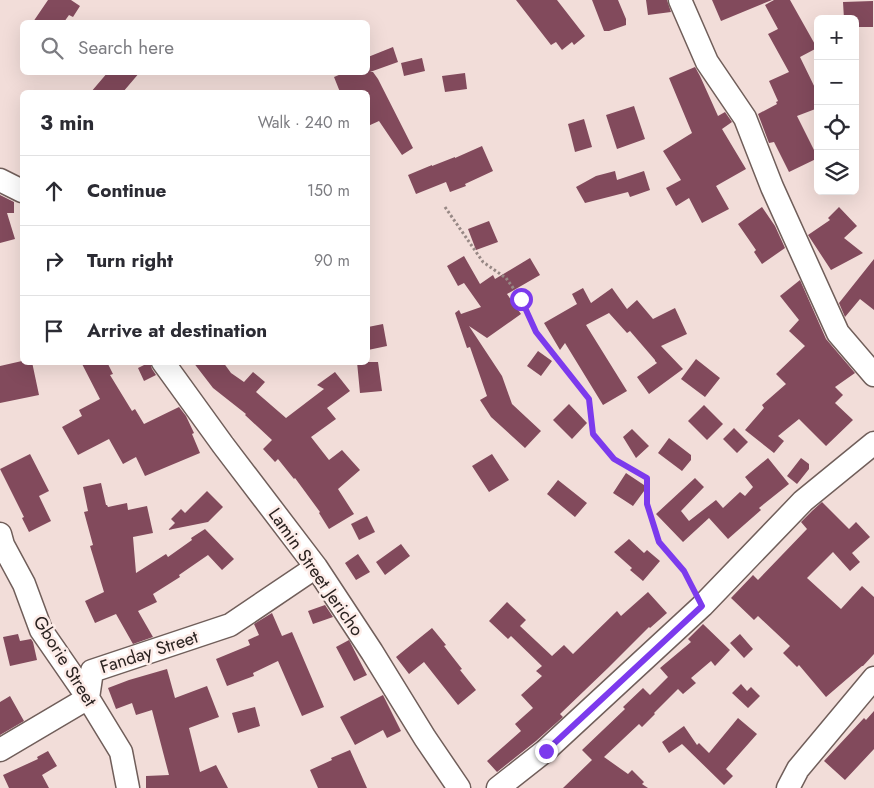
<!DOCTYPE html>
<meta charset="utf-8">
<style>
body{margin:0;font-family:Jost,sans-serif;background:#f2f2f3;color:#2b2b33}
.controls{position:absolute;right:15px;top:15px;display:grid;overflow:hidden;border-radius:8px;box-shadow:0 5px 20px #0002}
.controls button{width:45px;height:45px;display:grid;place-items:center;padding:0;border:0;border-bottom:1px solid #e1e1e2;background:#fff;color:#2b2b33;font:25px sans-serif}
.stop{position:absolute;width:15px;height:15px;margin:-11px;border:4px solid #7c3aed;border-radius:50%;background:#fff}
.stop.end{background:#7c3aed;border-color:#fff;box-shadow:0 1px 5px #0008}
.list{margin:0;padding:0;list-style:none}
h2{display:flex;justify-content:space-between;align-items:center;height:65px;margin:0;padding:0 20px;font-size:21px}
h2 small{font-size:16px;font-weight:400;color:#7c7c81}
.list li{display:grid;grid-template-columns:32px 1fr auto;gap:15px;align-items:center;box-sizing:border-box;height:70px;padding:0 20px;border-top:1px solid #e1e1e2}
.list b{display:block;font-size:19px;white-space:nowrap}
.list em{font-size:16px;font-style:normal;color:#7c7c81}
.icon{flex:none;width:28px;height:28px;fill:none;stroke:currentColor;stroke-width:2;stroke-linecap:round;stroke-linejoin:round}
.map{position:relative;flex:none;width:874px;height:788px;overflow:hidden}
.search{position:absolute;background:#fff;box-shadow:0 5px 20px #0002;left:20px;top:20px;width:350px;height:55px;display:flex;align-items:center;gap:12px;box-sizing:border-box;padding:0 18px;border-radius:8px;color:#7c7c81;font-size:19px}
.panel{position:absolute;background:#fff;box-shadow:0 5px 20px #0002;left:20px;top:90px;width:350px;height:275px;border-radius:8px}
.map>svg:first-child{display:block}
.building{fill:#824a5c}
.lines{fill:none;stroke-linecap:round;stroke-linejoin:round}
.minor-casing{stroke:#705e5a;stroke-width:25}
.path{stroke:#978885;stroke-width:3;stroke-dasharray:2.5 2.5;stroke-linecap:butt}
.minor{stroke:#fff;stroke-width:22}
.route{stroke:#7c3aed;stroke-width:6}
.labels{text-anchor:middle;stroke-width:5;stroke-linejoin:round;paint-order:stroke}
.street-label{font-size:18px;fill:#2a2220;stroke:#fdece8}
</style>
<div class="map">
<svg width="874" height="788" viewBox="0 0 874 788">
<rect width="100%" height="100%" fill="#f2ddd9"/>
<path class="building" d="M48,0H71L80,6L73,17L69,15L64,22H33Z
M516,0H557L585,36L574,45L572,42L562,50L556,42L551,45Z
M592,0H618L626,19V25L609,31H604Z
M646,0H667L671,12L648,15Z
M712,0H772L721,21Z
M774,0H790L817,48L800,57L818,94V108L797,116L818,158L789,172L774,142L769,143L758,114L777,104L776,102L778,101L769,81L789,72L768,34L778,29L765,5Z
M873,1V27H855V19H844L843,2Z
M393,47L398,62L370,72H373L378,79L413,148L402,155L379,121L368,126V92H340L334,77L346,72H368V57Z
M422,58L425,71L404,76L401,63Z
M695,67L700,76L718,116L725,112L732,122L722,129L746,169L716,186L729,209L702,223L689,198L676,206L666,188L681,180L663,151L692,133L669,78Z
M108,72H140L123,92H91Z
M465,73L467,89L445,92L442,76Z
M634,106L645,139L617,149L606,115Z
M584,119L592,147L575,152L568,124Z
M482,146L493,171L465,184L466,186L450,192L446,182L416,194L408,175L432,165V166L455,157V158Z
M615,171L617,180L644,171L650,190L630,197L628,192L585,203L576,187L596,176Z
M0,195L14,202V213H7L15,239L0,243Z
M762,207L775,226L785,248L762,264L754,252L756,250L738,224Z
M839,207L857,226L844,238L863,253L831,270L808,235L830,220L828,218Z
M489,221L498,242L476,250L468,229Z
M464,256L480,284L493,275L495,279L530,258L540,275L507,294L521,314L487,338L469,326L502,376L512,404L541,431L525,448L491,417L480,400L487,396L470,347L467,348L455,313L459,310L461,314L481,307L464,283L458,286L447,266Z
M874,259V310L860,299L845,317L839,303Z
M800,280L826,339L855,373L835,387L843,395L835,403L853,420L826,446L799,419L778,436L784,441L774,453L745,430L764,408L762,405L786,384L776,374L805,346L789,331L799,320L780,296Z
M583,288L591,303L612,288L627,309L637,300L653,319L675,308L687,334L661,346L683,369L649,394L637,377L657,363L655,361V360L630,331L627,333L609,313L586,325L627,391L603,405L565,343L560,350L544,323L577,304L572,294Z
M383,324L387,346L368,350V327Z
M538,351L552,361L541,376L527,366Z
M696,359L720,378L705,397L681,379Z
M22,361V362H32L39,395L0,403V366Z
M81,362H107L113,374L110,375L132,411L135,409L144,424L179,407L186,416L194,433L192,434L200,453L145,476L136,457L123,464L109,439L78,455L62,427L82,416L79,410L100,399Z
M150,362L152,369L156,375L144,381L138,368Z
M193,362H223L231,373L244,382L253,372L265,382L256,392L286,418L324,389L317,385L335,372L350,391L327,408L336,419L311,437L329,460L342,450L360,470L338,489L354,514L329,529L319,513L320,512L295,478L294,479L278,459L275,462L263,449L272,440L245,415L246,414L213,388Z
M357,362H378L382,391L360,393Z
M569,404L587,423L572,439L553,420Z
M704,405L723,424L707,440L688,421Z
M734,428L748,442L737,453L723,439Z
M632,429L649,446L636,458L623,437Z
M669,438L691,455V460L682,471L658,453Z
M30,454L49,491L39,496L51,521L29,532L22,518L24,517L0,469Z
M492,454L509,480L489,492L472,466Z
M768,458L789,484L759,508L761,510L728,539L709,518L683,542L656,514L695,478L704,487L681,511L689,521L716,500L723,508L740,492L745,496L753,487L745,477Z
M801,458L809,464V469L797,484L787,476Z
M626,473L647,487L633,506L613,493Z
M558,480L587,503L575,517L547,494Z
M101,483L106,505H107L108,507L127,503L128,510L147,506L153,533L133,537L136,573L166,554L168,557L192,540L191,538L205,529L234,559L222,570L208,555L179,575L180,577L153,594L157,602L138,611L153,637L133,644L116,614L95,623L85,601L104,592L90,546L93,545L84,512L88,511L83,487Z
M207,491L223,507L208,522L168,530L175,523L171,519L181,509L185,513Z
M822,502L849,529L856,522L870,537L852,553L860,562L850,571L833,552L807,578L841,609L862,586L874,597V654L863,666H862L826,697L799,665L797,667L783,653L790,646L758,616L754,620L731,598L753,575L758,580L807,529L801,522L812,511Z
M367,516L375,532L359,540L351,524Z
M629,539L644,553L647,550L660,561L643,581L630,570L632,568L614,552Z
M401,544L410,556L385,575L376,562Z
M358,554L370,572L356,580L345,563Z
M648,592L667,613L650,628L649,627L608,668L560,714L563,717L536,741L497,772L487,761L521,731L515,724L533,708L521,695L542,676L536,671L542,666L511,636L508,639L489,621L507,602L526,620L520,626L552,656L564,645L573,654L617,611L621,616Z
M325,605L333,617L313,624L308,611Z
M272,613L282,636L292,632L324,707L302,716L278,661L253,673L254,676L227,686L216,659L250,645L248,640L259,635L254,624Z
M703,624L730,650L715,666L711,661L691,678L696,683L683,694L678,689L654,713L655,714L642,727L639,724L604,757L628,774L632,770L644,782L642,784L648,788H563L592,760L582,750L625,709L623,707L643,688L650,695L668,677L660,668L691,642L688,639Z
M432,628L446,645L444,646L462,669L460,670L476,690L458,705L424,662L409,674L396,657Z
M18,634L20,641L31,639L33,642L37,660L10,666L3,637Z
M740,634L753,649L744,658L730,643Z
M349,640L367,675L354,681L336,647Z
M167,669L175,698L207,686L219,717L189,728L200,772L216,765L228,788H146V776L169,775L152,710L136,715L132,703L116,709L108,688L129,680Z
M741,684L747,691L751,687L760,696L748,708L732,693Z
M383,695L401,731L387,738L383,730L355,745L340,717Z
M10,696L24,721L0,735V702Z
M255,707L260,726L238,733L232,713Z
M874,711V749L845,780L824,761L864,718L866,720Z
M738,718L757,734L726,769L733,776L724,785L682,744L669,753L662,742L684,726L697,745L699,743L709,753Z
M350,750L367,788H318L310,770L332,760L331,758Z
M48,751L57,766L42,775L49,788H9L3,775L38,759L37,757Z"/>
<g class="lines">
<defs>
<path id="minor" d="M680,0L707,62L745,118L772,187L838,333L874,375
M0,180L22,191
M163,362L223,445L316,567L372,652L425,738L459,788
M0,534L3,545L24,584L41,630L88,698L121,752L128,788
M0,750L88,698L92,671L230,625L316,567
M498,788L545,751L702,606L803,501L874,443
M788,788L798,769L874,678"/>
</defs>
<use href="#minor" class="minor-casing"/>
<path class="path" d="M445,207L483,262L506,278L521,299L536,332L589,399L593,434L614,459L647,478V505L659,542L684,571L694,590"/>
<use href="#minor" class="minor"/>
</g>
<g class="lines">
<path class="route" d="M521,299L536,332L589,399L593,434L614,459L647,478V504L659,542L684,571L702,606L546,751"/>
</g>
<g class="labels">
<g class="street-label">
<text transform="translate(316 572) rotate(55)" y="6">Lamin Street Jericho</text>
<text transform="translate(149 652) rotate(-18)" y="6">Fanday Street</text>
<text transform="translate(65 661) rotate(58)" y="6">Gborie Street</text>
</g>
</g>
</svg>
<div class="controls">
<button>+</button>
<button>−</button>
<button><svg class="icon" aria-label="locate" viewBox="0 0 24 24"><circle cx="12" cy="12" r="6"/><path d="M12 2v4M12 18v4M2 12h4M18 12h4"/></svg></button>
<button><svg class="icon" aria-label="layers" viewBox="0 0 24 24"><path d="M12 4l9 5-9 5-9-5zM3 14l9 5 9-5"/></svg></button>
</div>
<div class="stop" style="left:521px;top:299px"></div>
<div class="stop end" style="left:546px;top:751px"></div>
<div class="search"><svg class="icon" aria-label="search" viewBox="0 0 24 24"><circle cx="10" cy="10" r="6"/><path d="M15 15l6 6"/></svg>Search here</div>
<section class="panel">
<h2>3 min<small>Walk · 240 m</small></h2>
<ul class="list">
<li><svg class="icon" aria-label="ahead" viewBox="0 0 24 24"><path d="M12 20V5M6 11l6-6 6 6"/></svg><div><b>Continue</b></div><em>150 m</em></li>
<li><svg class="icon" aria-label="right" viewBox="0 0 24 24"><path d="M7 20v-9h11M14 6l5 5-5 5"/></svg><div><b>Turn right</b></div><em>90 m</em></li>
<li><svg class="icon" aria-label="arrive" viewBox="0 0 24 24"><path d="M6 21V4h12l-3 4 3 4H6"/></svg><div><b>Arrive at destination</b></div></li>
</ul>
</section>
</div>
